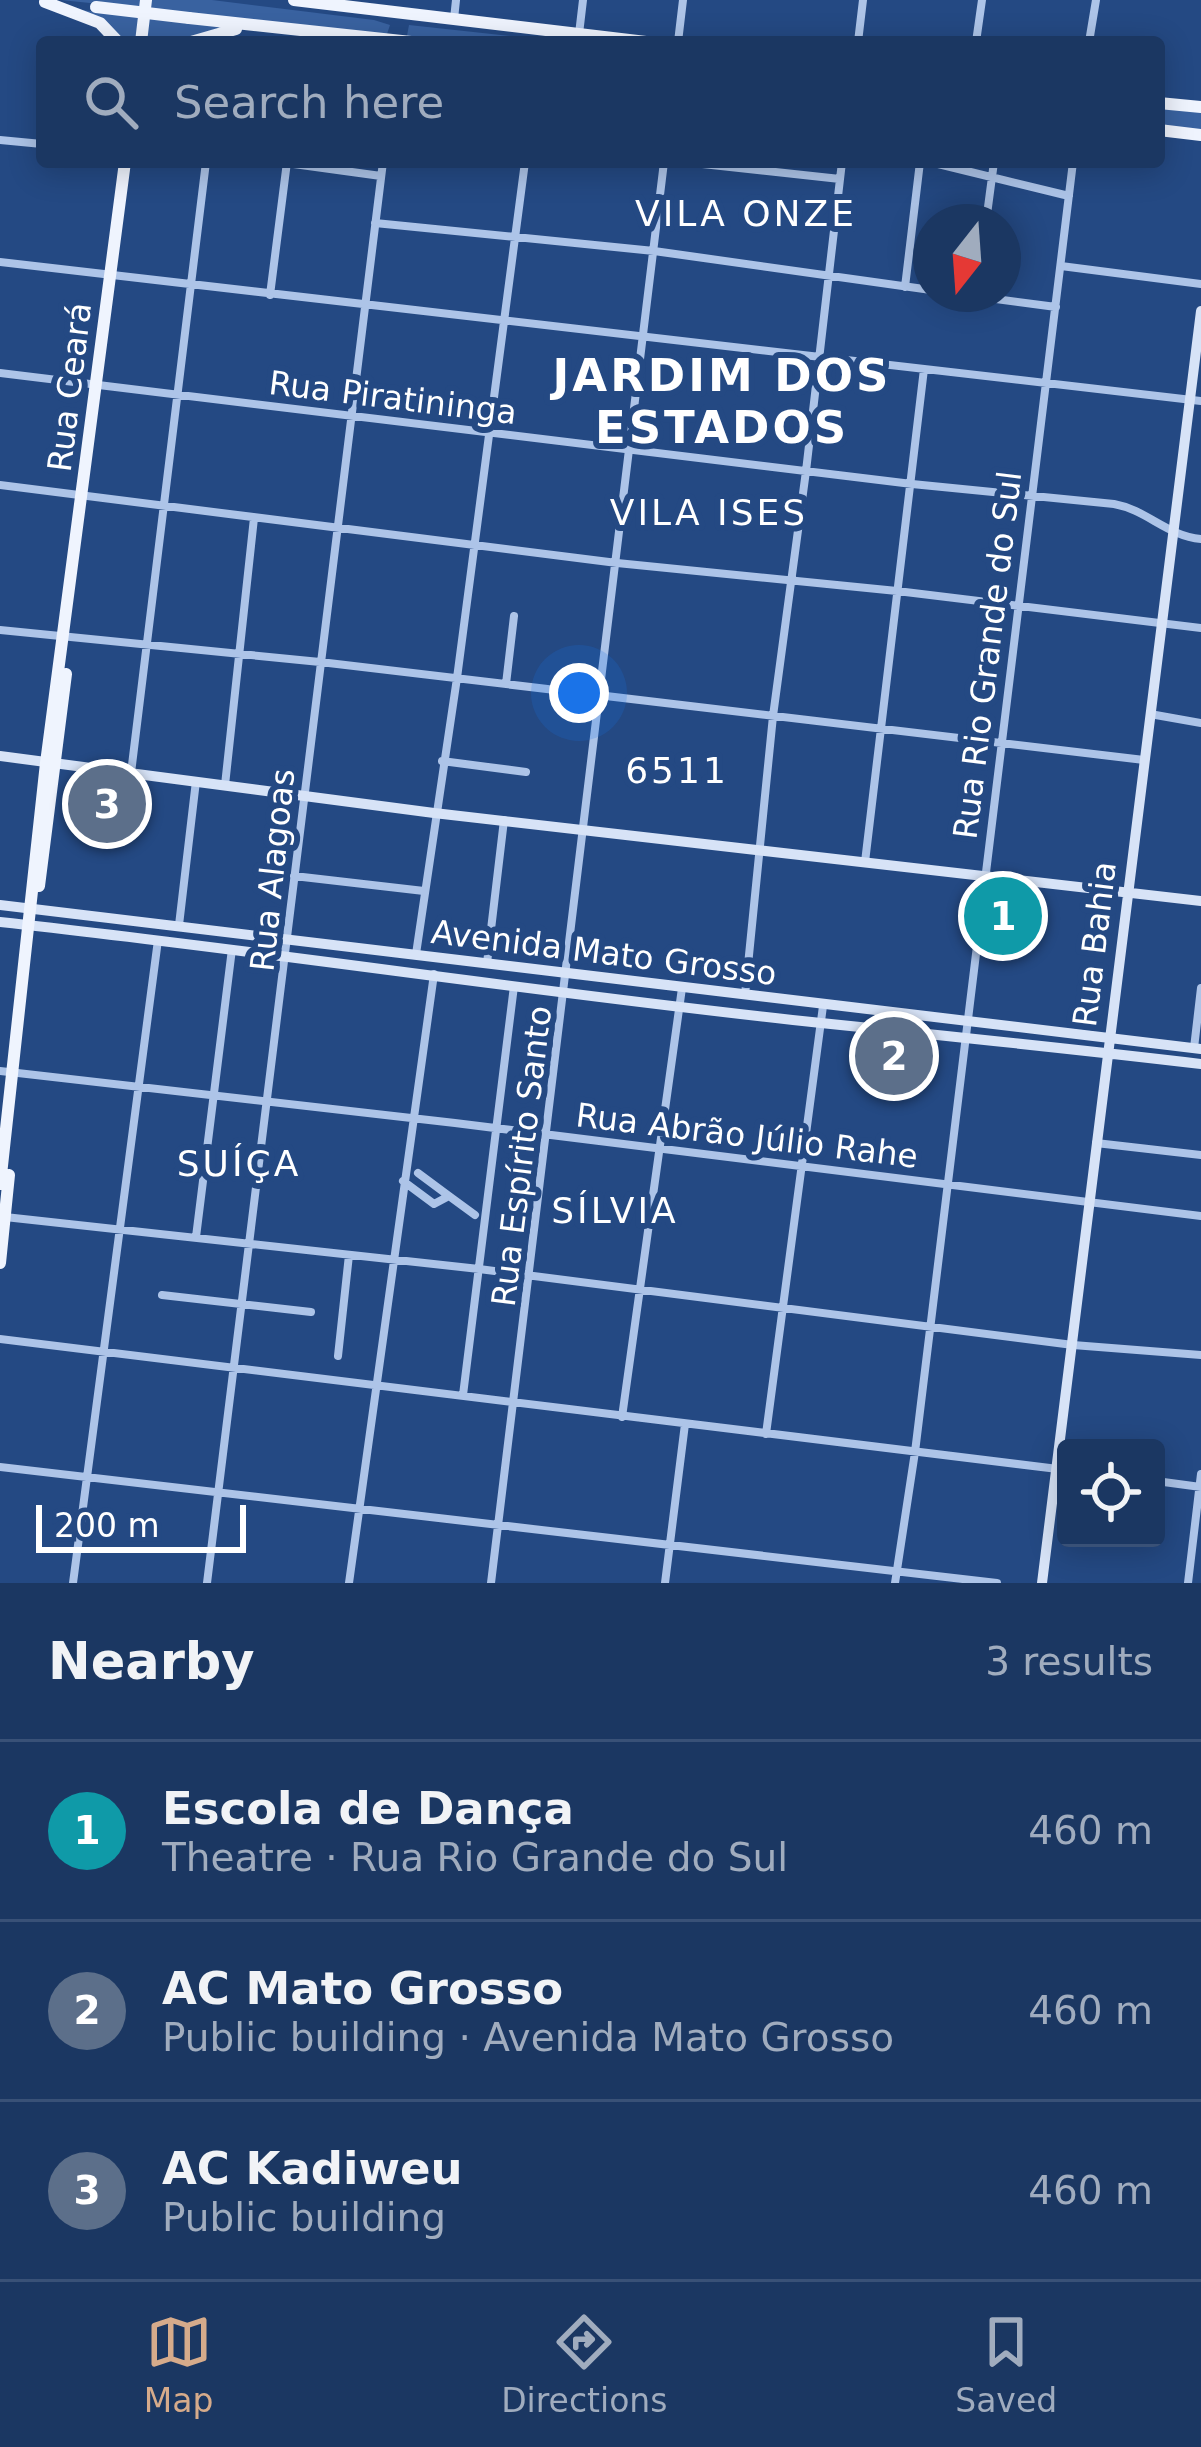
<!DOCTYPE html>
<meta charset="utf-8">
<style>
body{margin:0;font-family:"DejaVu Sans",sans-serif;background:#28426b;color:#f1f3f6}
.controls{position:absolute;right:36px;bottom:36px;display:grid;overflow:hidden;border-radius:12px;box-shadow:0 6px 30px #0003}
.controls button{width:108px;height:108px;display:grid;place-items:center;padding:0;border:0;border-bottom:3px solid #395177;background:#1b3762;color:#f1f3f6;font:60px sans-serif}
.compass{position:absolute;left:913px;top:204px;width:108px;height:108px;border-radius:50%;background:#1b3762;box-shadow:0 6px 30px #0003;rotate:197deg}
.scale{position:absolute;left:36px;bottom:30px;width:210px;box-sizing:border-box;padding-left:12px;border:6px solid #fff;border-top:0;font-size:33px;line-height:42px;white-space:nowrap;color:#fff;-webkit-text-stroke:9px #244983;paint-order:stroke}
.you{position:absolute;left:579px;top:693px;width:42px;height:42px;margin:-30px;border:9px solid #fff;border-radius:50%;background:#1a73e8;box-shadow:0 0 0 18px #1a73e833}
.badge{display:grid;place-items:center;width:78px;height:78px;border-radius:50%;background:#d6ab8b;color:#fff;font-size:39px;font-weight:700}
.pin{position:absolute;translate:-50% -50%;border:6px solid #fff;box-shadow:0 3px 12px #0006}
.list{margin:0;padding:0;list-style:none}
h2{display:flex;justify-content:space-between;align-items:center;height:156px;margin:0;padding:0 48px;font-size:51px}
h2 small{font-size:39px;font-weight:400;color:#a0acbe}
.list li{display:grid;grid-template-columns:78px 1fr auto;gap:36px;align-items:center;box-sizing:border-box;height:180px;padding:0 48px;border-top:3px solid #395177}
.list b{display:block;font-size:45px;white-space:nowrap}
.list p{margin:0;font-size:39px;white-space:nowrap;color:#a0acbe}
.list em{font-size:39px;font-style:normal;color:#a0acbe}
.icon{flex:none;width:66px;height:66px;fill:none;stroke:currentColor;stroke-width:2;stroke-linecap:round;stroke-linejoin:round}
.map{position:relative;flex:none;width:1201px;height:1583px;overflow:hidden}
.search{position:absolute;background:#1b3762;box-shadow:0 6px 30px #0003;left:36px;right:36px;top:36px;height:132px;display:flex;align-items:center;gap:30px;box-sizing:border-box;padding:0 42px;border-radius:12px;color:#a0acbe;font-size:45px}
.sheet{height:696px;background:#1b3762}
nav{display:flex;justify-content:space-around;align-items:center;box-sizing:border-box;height:168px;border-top:3px solid #395177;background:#1b3762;font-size:33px;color:#a0acbe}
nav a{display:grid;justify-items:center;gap:6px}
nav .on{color:#d6ab8b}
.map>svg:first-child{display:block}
.green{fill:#3962a0}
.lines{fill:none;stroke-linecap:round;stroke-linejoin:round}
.street{stroke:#adc4e8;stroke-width:8}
.secondary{stroke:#d7e3f7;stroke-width:10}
.primary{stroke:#eff4fe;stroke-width:12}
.primary-bridge{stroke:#eff4fe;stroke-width:12}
.labels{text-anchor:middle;stroke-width:12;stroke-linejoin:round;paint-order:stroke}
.street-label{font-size:33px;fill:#fff;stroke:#244983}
.neighbourhood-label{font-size:36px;letter-spacing:3px;fill:#fff;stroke:#244983}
.district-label{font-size:45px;font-weight:bold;letter-spacing:3px;fill:#fff;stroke:#244983}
</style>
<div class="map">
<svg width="1201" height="1583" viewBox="0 0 1201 1583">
<rect width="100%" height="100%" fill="#244983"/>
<path class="green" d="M61,0H212L374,20L390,25L387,34Z
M73,9L231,27L205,32L183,42H123L104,20Z
M409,25L565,42H419L406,41Z
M1159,103L1201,107V135L1159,130Z"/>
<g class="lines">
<path class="street" d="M454,19L456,0
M579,34L583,0
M678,42L683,0
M858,42L863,0
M976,42L982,0
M1089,42L1096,0
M0,140L42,144
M279,162L381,176
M684,162L840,179
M930,162L1069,196
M986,222L994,162
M375,223L654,251L931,290
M0,262L1201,401
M1061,266L1201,284
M905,287L920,162
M958,294L1056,307
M270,295L287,162
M0,373L912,484L1114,504C1147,510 1167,536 1201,539
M0,485L617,563L897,591L1201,628
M0,630L320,662L1144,760
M506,684L514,616
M1150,714L1201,723
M442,761L526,772
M131,773L206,162
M225,785L254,518
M865,862L924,369
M294,876L424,891
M179,925L196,781
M416,954L457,678L525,162
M487,963L504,820
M745,995L773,716L806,471L842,162
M1194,1048L1201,988
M0,1071L455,1123L1201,1216
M1096,1143L1201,1155
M403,1181L434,1204L449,1196L418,1173
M449,1196L475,1215
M5,1217L479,1269L1073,1345L1201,1355
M196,1237L232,949
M162,1295L311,1312
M0,1339L1066,1470
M338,1356L349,1255
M463,1395L514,986
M622,1417L682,988
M766,1434L823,1006
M0,1467L997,1583
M1156,1481L1201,1487
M73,1583L158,940
M207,1583L383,162
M349,1583L434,974
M491,1583L664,162
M665,1583L685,1424
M895,1583L915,1452L1073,162
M1188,1583L1201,1474"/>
<path class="secondary" d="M0,756L434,813L1201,901
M0,905L1201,1049
M0,922C274,952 547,994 821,1023C948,1036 1074,1049 1201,1064
M1042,1583L1201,311"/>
<path class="primary" d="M294,0L646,42
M45,2L100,23L118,42
M189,18L411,42
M141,42L146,0
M191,42L236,29
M1159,103L1201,107
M1159,130L1201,135
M39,886L66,674
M0,1184L46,763L125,162
M0,1263L9,1175"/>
<path class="primary-bridge" d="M96,7L189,18"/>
</g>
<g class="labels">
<g class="street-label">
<text transform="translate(69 387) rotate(-83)" y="12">Rua Ceará</text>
<text transform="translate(393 397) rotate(7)" y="12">Rua Piratininga</text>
<text transform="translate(987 655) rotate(-83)" y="12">Rua Rio Grande do Sul</text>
<text transform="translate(272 870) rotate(-84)" y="12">Rua Alagoas</text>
<text transform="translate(1094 944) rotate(-83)" y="12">Rua Bahia</text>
<text transform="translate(604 952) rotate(7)" y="12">Avenida Mato Grosso</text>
<text transform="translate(747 1135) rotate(7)" y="12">Rua Abrão Júlio Rahe</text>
<text transform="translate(521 1156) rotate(-83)" y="12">Rua Espírito Santo</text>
</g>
<g class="neighbourhood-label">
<text x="746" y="226">VILA ONZE</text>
<text x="709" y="525">VILA ISES</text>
<text x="677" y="783">6511</text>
<text x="239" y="1176">SUÍÇA</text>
<text x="615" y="1223">SÍLVIA</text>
</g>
<g class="district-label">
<text x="722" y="391">JARDIM DOS<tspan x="722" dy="52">ESTADOS</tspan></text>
</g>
</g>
</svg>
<div class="controls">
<button><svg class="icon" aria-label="locate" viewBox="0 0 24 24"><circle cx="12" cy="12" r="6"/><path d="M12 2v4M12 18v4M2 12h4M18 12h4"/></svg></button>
</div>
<svg class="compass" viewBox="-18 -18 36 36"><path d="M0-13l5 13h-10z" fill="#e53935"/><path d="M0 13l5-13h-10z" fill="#a0acbe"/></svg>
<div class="scale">200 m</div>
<div class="you"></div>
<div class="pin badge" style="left:1003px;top:916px;background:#0f9aa8">1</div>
<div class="pin badge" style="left:894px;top:1056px;background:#5c6f8a">2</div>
<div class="pin badge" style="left:107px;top:804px;background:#5c6f8a">3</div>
<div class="search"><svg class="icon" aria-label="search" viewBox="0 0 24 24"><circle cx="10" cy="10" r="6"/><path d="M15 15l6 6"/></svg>Search here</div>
</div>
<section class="sheet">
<h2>Nearby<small>3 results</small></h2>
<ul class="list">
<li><span class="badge" style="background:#0f9aa8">1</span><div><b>Escola de Dança</b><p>Theatre · Rua Rio Grande do Sul</p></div><em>460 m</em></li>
<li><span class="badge" style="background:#5c6f8a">2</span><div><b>AC Mato Grosso</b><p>Public building · Avenida Mato Grosso</p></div><em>460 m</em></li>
<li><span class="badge" style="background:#5c6f8a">3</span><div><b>AC Kadiweu</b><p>Public building</p></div><em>460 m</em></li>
</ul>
</section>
<nav>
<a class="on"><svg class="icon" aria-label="map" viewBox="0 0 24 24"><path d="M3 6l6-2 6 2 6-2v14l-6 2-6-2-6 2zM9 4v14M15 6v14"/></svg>Map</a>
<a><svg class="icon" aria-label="directions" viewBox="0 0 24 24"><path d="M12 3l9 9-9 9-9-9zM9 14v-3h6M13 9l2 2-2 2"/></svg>Directions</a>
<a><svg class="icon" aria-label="saved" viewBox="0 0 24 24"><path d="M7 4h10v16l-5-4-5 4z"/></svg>Saved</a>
</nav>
